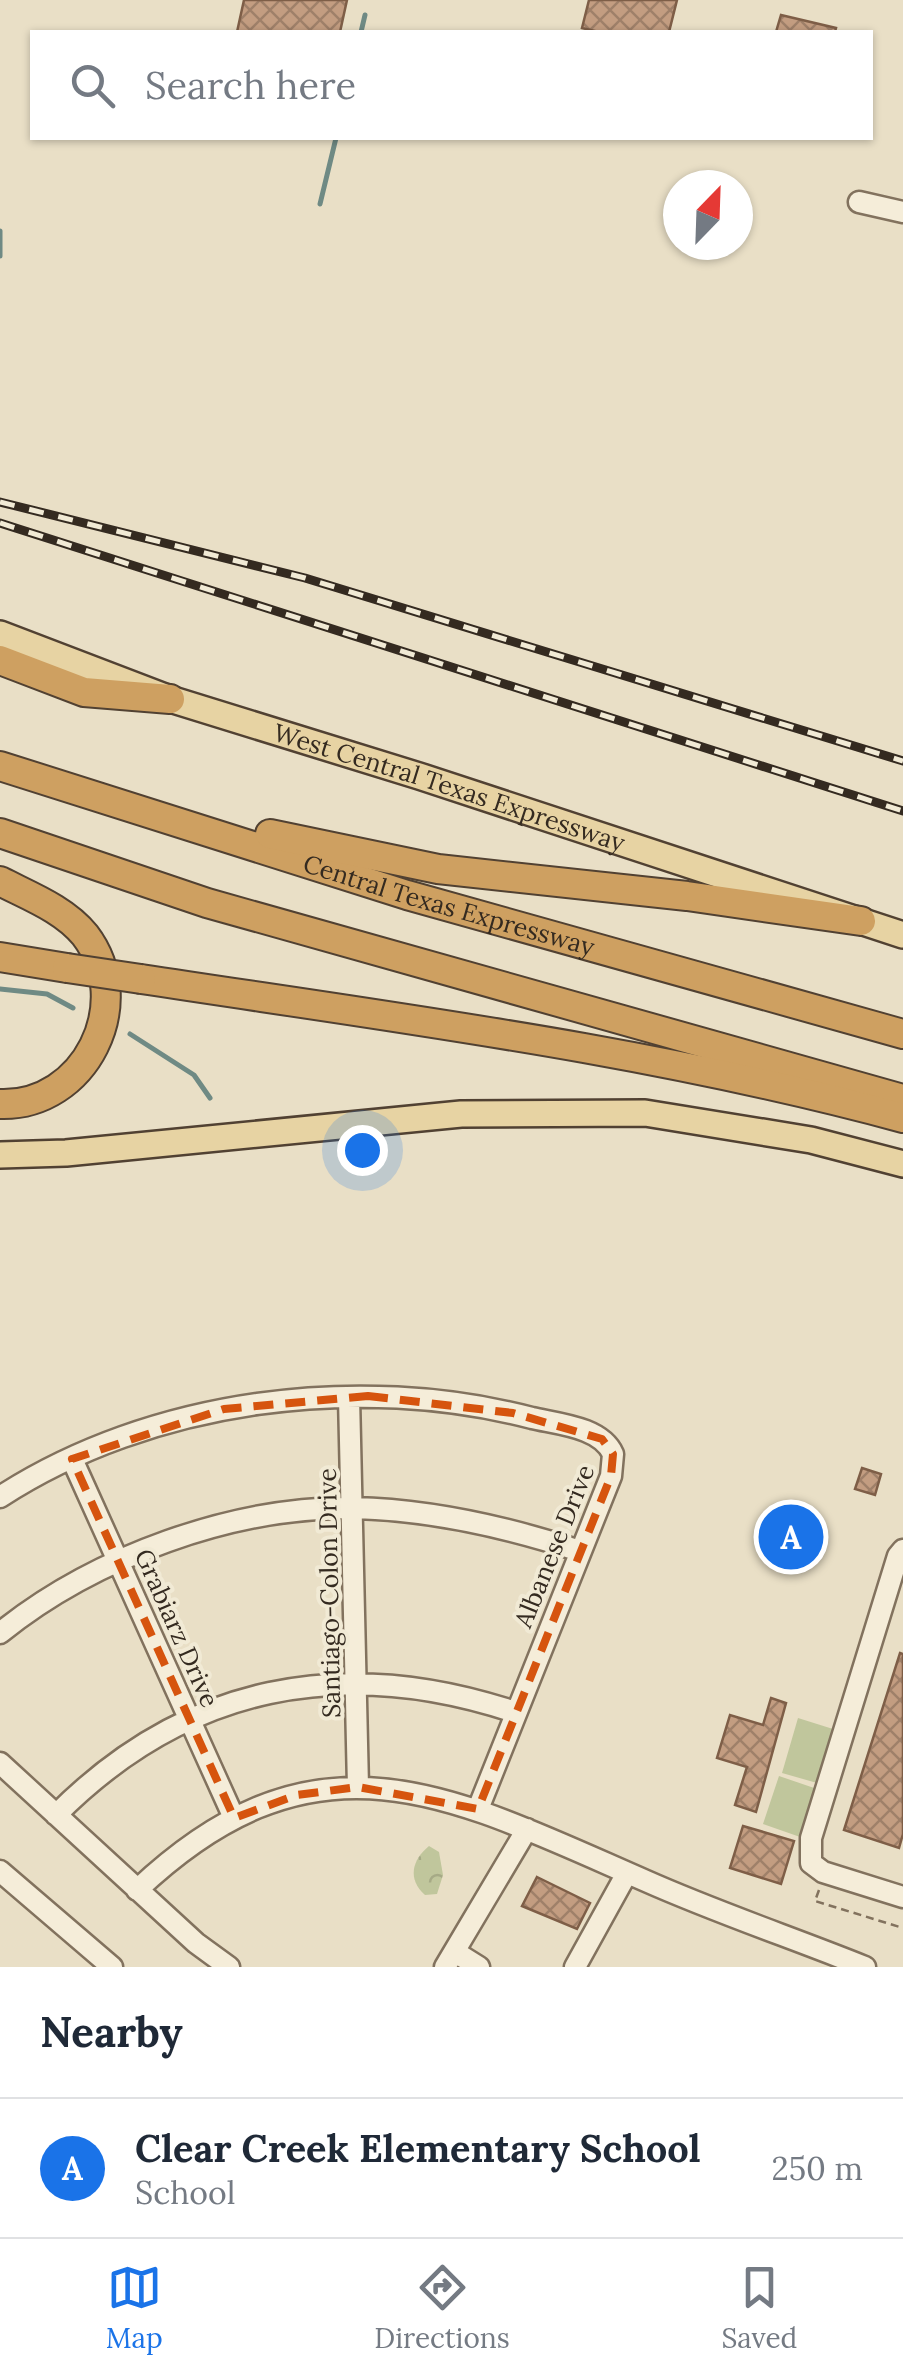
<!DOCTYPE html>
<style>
body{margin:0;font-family:Lora,serif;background:#f2f2f3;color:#1f2937}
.compass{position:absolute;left:663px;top:170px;width:90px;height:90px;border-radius:50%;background:#fff;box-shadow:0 2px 8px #0004;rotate:23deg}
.you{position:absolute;left:362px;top:1150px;width:35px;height:35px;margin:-25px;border:8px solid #fff;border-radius:50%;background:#1a73e8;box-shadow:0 0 0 15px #1a73e833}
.badge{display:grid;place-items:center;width:65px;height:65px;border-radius:50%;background:#1a73e8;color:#fff;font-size:32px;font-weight:700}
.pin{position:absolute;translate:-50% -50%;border:5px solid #fff;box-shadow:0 2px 10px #0006}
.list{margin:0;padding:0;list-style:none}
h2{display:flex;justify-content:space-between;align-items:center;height:130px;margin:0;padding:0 40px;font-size:42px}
h2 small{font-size:32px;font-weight:400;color:#747a83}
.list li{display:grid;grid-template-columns:65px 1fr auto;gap:30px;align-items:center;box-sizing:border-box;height:140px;padding:0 40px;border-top:2px solid #e0e1e3}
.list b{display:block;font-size:38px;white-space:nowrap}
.list p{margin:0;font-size:32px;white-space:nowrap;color:#747a83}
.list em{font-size:32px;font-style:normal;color:#747a83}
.icon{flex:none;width:55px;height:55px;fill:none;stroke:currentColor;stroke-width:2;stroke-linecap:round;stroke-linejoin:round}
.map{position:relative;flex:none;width:903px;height:1967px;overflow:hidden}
.search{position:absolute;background:#fff;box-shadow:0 2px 8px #0004;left:30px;right:30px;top:30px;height:110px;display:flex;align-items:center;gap:25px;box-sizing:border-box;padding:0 35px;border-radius:0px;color:#747a83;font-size:38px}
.sheet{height:270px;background:#fff}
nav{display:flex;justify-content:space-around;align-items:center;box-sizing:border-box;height:140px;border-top:2px solid #e0e1e3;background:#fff;font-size:28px;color:#747a83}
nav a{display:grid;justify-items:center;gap:5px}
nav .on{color:#1a73e8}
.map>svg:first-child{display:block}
.park{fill:url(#park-crowns)}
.pitch{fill:#c0c69c}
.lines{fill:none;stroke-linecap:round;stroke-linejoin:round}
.stream{stroke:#6f8a84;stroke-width:5}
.building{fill:url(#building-cross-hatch);stroke:#7e5e47;stroke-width:2.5}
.minor-casing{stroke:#82725e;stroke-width:25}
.major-casing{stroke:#514132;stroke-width:30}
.highway-casing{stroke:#514132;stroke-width:32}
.path{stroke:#82725e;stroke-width:2.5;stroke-dasharray:8 5;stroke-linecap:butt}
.minor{stroke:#f5edd9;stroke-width:20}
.major{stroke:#e7d3a3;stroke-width:25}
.highway{stroke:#cea061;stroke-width:28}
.rail-casing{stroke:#342a20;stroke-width:9}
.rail{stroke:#f1ead5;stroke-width:5;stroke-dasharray:15;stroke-linecap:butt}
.highway-bridge-casing{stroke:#514132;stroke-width:32;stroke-linecap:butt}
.highway-bridge{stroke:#cea061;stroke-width:28}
.marked{fill:none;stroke:#d6540e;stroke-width:8;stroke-dasharray:20 12;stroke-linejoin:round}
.labels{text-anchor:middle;stroke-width:8;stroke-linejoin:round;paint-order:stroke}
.street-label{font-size:25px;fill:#342a20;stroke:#f1ead5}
</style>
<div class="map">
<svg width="903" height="1967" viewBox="0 0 903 1967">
<defs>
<pattern id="park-crowns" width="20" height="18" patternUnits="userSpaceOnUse" patternTransform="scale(2.5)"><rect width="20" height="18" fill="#c0c69c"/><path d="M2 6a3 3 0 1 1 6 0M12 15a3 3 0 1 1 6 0" fill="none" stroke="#a6aa86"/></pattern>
<pattern id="building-cross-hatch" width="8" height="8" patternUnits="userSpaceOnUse" patternTransform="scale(2.5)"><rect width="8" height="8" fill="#c39d81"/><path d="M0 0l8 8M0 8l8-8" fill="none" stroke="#9f8069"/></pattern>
</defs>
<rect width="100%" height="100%" fill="#e9dfc6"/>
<path class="park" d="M429,1846L439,1852L443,1875L437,1894L425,1895C407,1879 412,1860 429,1846Z"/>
<path class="pitch" d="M798,1718L833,1729L817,1783L782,1773Z
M779,1776L820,1790L803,1838L763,1824Z"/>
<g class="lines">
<path class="stream" d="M361,32L365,15
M320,204L336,138
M0,231V256
M0,989L47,994L73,1008
M130,1034L194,1075L210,1098"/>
</g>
<path class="building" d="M244,0H347L340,32H237Z
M589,0H677L669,32H599L582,28Z
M781,15L836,28L835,32H776Z
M862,1468L881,1474L875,1495L855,1489Z
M900,1653L903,1654V1834L899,1848L844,1830Z
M771,1698L786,1703L756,1812L735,1805L747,1767L717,1758L730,1715L763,1725Z
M743,1826L794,1841L781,1884L730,1868Z
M537,1877L590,1903L577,1929L522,1906Z"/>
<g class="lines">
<defs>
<path id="minor" d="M859,202L903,212
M349,1397L358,1787
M72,1459L234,1818
M0,1497C151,1399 359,1373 532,1418C558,1424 601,1427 613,1454L611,1476L478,1809
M903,1550L898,1556L811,1838V1863L823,1872L903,1897
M0,1633C94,1557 234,1506 355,1508C433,1510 507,1527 580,1551
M0,1763L196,1943L229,1967
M56,1815C186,1684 343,1655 515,1712
M0,1871L112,1967
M137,1890C318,1719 451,1796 646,1881C718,1913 793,1938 865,1967
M455,1952L479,1967
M445,1967L527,1829
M575,1967L627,1873"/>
<g id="major">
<path id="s1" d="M0,634L170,699L419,776L903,935"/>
<path d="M0,1155L66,1153L461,1114L645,1113L811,1140L903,1164"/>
</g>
<g id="highway">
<path d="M0,660L84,692L170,699"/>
<path id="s2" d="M0,766L407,895L903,1034"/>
<path d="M0,833L207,903L903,1099"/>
<path d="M270,834L438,869L687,896L861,921"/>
<path d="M0,881C29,896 64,909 85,935C137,1003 85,1107 0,1104"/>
<path d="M0,957L67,968"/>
<path d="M141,979C397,1018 652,1050 903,1118"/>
</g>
</defs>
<use href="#minor" class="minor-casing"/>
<use href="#major" class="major-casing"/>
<use href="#highway" class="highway-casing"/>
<path class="path" d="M819,1890L815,1901L903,1928"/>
<use href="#minor" class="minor"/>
<use href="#major" class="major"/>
<use href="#highway" class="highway"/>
<defs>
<path id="rail" d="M0,502L305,578L903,761
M0,523L903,811"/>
</defs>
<use href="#rail" class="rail-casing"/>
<use href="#rail" class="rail"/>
<defs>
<path id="highway-bridge" d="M67,968L141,979"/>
</defs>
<use href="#highway-bridge" class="highway-bridge-casing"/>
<use href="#highway-bridge" class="highway-bridge"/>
</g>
<path class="marked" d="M368,1396L513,1413L602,1439L613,1454L611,1476L478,1809L358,1787L297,1795L234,1818L72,1459L224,1409Z"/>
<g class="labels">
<g class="street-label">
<text dy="9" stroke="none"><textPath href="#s1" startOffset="475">West Central Texas Expressway</textPath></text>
<text dy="9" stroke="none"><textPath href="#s2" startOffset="470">Central Texas Expressway</textPath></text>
<text transform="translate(554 1546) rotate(-68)" y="9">Albanese Drive</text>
<text transform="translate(329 1593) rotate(-91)" y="9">Santiago-Colon Drive</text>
<text transform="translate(177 1628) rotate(66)" y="9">Grabiarz Drive</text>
</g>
</g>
</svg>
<svg class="compass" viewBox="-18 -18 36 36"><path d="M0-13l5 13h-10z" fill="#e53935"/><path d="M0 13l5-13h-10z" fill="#747a83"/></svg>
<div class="you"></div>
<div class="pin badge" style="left:791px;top:1537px">A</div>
<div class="search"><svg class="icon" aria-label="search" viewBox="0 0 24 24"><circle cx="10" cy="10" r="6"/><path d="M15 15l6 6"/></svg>Search here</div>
</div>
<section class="sheet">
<h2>Nearby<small></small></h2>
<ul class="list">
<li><span class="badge">A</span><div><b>Clear Creek Elementary School</b><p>School</p></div><em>250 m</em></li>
</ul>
</section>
<nav>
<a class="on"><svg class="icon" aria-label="map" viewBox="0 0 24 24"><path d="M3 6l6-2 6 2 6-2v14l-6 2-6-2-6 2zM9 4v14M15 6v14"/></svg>Map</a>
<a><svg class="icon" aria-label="directions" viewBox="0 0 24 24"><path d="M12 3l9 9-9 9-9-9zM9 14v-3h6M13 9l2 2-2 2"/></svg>Directions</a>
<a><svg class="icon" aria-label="saved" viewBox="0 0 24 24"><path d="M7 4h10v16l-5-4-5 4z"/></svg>Saved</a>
</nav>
